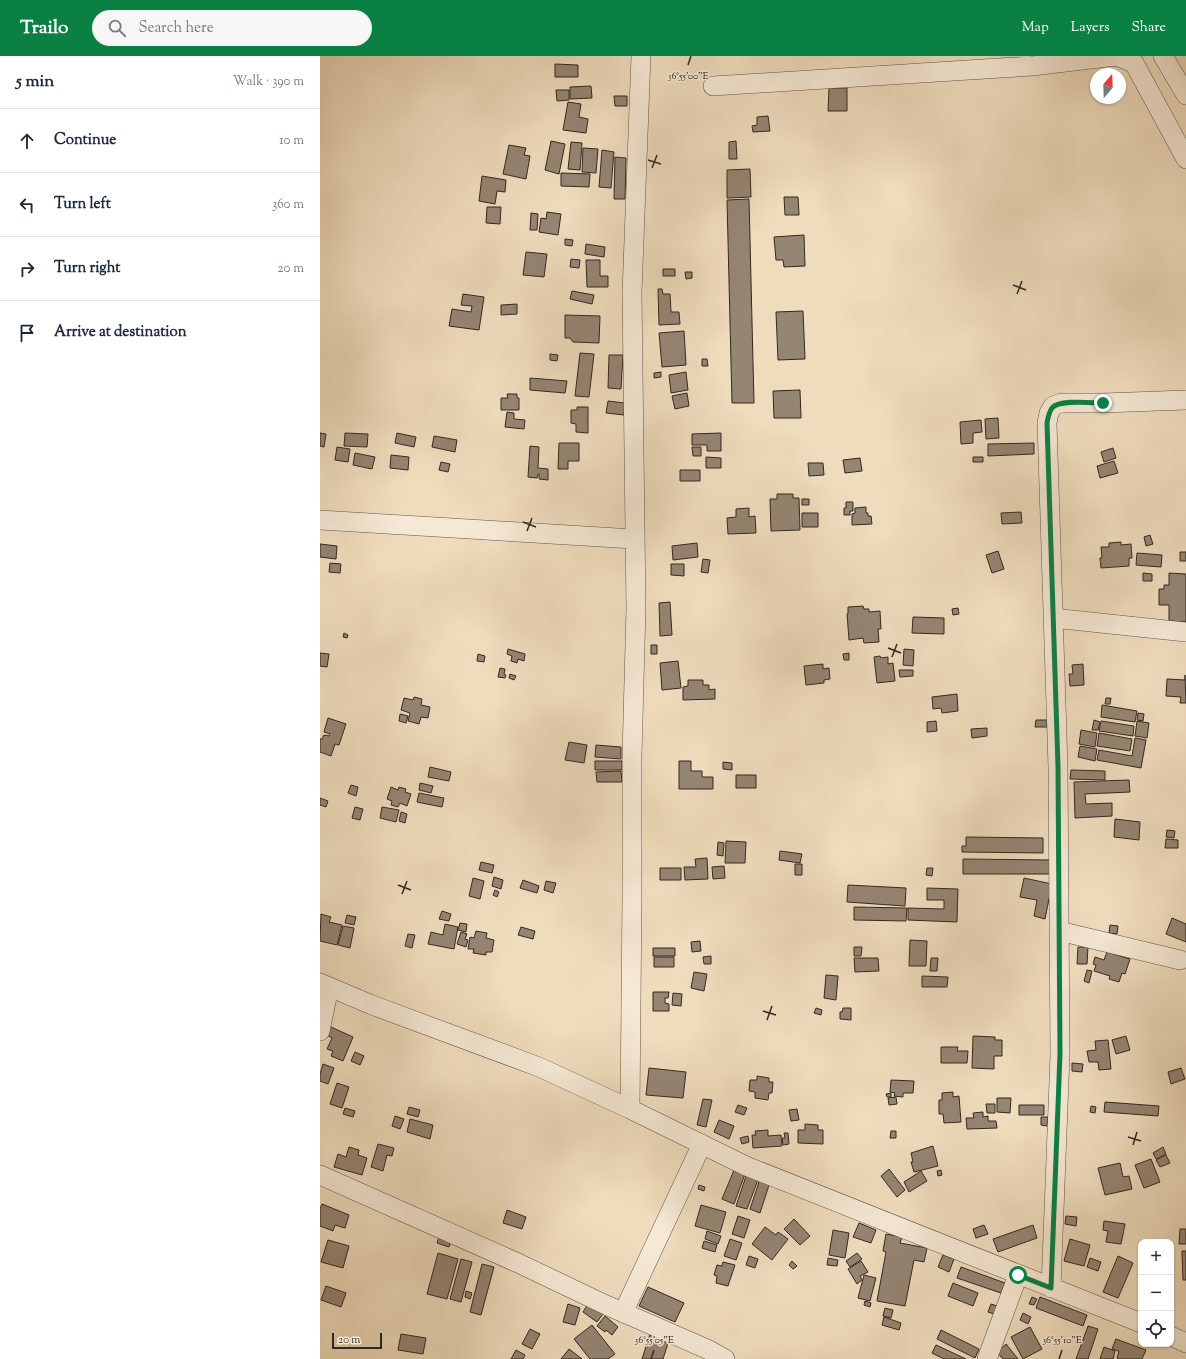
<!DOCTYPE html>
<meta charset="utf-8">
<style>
body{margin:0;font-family:"Sorts Mill Goudy",serif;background:#f6f6f7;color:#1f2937}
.controls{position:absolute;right:12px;bottom:12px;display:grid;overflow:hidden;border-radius:8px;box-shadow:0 1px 3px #0004}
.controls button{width:36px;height:36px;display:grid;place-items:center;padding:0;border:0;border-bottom:1px solid #e0e1e3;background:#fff;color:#1f2937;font:20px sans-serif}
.compass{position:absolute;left:770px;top:12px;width:36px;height:36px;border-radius:50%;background:#fff;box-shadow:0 1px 3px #0004;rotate:19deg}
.scale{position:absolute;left:12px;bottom:10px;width:50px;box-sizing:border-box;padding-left:4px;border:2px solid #342722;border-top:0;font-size:11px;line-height:14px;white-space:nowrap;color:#342722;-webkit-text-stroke:3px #f5e8d4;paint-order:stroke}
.stop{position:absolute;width:12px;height:12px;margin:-9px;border:3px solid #0b8043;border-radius:50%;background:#fff}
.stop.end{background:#0b8043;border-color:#fff;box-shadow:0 1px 4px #0008}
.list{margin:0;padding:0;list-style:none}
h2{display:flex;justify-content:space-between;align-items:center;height:52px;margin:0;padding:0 16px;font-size:17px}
h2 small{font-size:13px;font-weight:400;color:#747a83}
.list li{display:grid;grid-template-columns:26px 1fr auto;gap:12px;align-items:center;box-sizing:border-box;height:64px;padding:0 16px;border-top:1px solid #e0e1e3}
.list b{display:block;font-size:15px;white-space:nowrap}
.list em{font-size:13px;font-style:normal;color:#747a83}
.icon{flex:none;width:22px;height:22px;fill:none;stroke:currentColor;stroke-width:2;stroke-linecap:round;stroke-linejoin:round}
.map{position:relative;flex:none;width:866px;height:1303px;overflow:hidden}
header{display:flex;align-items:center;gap:24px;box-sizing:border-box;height:56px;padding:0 20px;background:#0b8043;color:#fff}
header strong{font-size:19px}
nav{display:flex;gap:22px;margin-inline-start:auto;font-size:14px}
.search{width:280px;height:36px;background:#f6f6f7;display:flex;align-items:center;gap:10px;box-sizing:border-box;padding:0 14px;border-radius:22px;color:#747a83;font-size:15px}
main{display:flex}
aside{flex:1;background:#fff}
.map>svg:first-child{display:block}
.building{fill:#958573;stroke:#342722}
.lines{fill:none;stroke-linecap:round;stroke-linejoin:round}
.minor-casing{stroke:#635449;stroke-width:20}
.minor{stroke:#f5e8d4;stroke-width:19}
.route{stroke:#0b8043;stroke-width:5}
.ticks{fill:none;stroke:#342722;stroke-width:1.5}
.ticks-label{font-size:10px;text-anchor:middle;fill:#342722;stroke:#f5e8d4;stroke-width:3;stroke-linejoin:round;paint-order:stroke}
</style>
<header>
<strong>Trailo</strong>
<div class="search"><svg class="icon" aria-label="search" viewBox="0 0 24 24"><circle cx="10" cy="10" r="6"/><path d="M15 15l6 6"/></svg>Search here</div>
<nav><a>Map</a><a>Layers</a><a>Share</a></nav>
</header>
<main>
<aside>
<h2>5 min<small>Walk · 390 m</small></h2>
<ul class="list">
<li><svg class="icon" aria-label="ahead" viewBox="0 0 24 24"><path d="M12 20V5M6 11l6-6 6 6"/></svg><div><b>Continue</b></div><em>10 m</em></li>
<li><svg class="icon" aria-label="left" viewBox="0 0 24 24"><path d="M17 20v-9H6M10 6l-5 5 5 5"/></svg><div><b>Turn left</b></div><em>360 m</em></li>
<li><svg class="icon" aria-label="right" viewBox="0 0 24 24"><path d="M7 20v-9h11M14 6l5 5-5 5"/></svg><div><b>Turn right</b></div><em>20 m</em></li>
<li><svg class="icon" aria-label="arrive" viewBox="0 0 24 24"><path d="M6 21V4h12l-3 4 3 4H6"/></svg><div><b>Arrive at destination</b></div></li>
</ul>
</aside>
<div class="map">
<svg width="866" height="1303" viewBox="0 0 866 1303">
<rect width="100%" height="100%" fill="#efdcbd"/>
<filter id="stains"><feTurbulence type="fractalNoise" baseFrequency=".005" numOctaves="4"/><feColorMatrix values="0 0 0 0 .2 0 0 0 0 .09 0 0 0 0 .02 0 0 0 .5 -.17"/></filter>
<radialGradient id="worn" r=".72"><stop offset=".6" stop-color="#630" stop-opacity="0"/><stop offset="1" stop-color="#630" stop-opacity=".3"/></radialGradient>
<path class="building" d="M235,8L258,9V21H235Z
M271,30L272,42L250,43V31Z
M509,32H527V55H508Z
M236,34H249V44L237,45Z
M294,40H307V50H295Z
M248,46L261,48L259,61L268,63L266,77L243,74Z
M448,60L450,75L433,76L432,70L437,69V61Z
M231,85L245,88L239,118L225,114Z
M416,85L417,103H409V86Z
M251,86L262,87L260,114L248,113Z
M189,89L206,92L204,99L210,100L206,123L183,118Z
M263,92L278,93L276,117L262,116Z
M282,94L294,96L291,132L279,131Z
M295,101L306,102L305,143H294Z
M430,113L431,141L407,142V114Z
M241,117L270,118L269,131L241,130Z
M162,120L186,124L185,136L177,135L175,148L159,145Z
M464,141H478L479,159H465Z
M429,143L434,347H412L407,144Z
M167,151H181L180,168L166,167Z
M227,156L241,158L238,179L219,176L221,162L226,163Z
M211,157L218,158L217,174H210Z
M484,179L485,210L464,211L463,204H456L454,181Z
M245,183L253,184L252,190L245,189Z
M266,188L285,191L284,201L265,198Z
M206,196L227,198L224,221L203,219Z
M251,203L260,204L259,212L250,211Z
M266,204H280V220H288V231H267Z
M343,213H355V220H343Z
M365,216H372V222L366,223Z
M338,233H342L343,238H350L351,256H359L360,268L339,269Z
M252,235L274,239L272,248L250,243Z
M143,238L164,241L159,274L129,270L132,253L151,256L152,250L141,249Z
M197,248V258L181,259V249Z
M483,255L485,303L458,304L456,256Z
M245,259L280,260L279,287L253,286L250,282H245Z
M364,275L366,309L342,311L339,277Z
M260,297L274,298L269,341L255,340Z
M230,298L238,299L237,305L230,304Z
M289,299H303L301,333L288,332Z
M382,303H387L388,310H382Z
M341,316V321L334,322V317Z
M366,316L368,334L351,337L349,319Z
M210,322L247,325L245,337L210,334Z
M480,334L481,362H454L453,335Z
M367,337L369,350L355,353L352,340Z
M187,338H197V342H199V354H181V342H188Z
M288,345L305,347L304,359L286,357Z
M257,351H268V377L256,376V368L251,367V354H257Z
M187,356L194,357V363L205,364L204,373L185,371Z
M678,362L679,382L666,383L665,363Z
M661,364L662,376L653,377V387L641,388L640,366Z
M0,377L6,378L4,391L0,390Z
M25,377L48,378L47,391L24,390Z
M77,377L96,381L94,391L75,387Z
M401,377V395H387V389H372V378Z
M114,380L137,384L135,396L112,391Z
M239,387H259V405H248V413H238Z
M714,387V398L668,400V388Z
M210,390L219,391L218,412L228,413V424L219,423V418H218L217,422L208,421Z
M17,391L30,393L28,406L15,404Z
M372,391H381V400H373Z
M793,392L796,402L784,406L781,396Z
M35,397L55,401L52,413L33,409Z
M71,399L89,401L88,414L70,412Z
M386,401L401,402V412H386Z
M653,401H663V406H653Z
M540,402L542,415L525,417L523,404Z
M794,405L798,417L780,422L777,410Z
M121,406L130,408L128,416L119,414Z
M488,407H503L504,419L489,420Z
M360,414H380V425H360Z
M457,438H473V442H479L480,474L451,475L450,443H457Z
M482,443H489V449H482Z
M526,446H533V455H530V459H524V452H526Z
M546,451V457H548V460H551L552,468L532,469V458L535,457V452Z
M429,452V461L435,460L436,477L408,478L407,462L416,461V453Z
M701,456L702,467L682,468L681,457Z
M482,457H498V471H482Z
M830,479L833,488L826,490L824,481Z
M801,486V489L811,488L812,502H809V510L781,512L780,502H782L781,491H789V487Z
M377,487L378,501L353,504L352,490Z
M0,488L17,490L16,503L0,501Z
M678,495L684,513L672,517L666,499Z
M860,496H866V505H860Z
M817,497L842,499L841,511L816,509Z
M383,503L390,504L388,517L381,516Z
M10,507L21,508L20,517L9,516Z
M351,508H364V520L351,519Z
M823,517L832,518V525H823Z
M849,517L866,518V566L849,565V549H839V533H844V529H849Z
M350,546L352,579L340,580L339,547Z
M543,550L544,553H549V556L560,555L561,573H558L559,586L544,587L543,582L529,584L527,558H528V551Z
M638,552L639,558L633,559L632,553Z
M593,561L624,562V578L592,577Z
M24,577L28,579L27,582L23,581Z
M331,589H337V598H331Z
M188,593L205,598L204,605L198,603L197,607L191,605L192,600L187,598Z
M584,593L594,594L593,610L583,609Z
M0,597L9,598L7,611L0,610Z
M529,597V604H524L523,598Z
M158,598L165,600L164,606L157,605Z
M560,600L561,602L568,601V608L573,607L575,625L557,627L554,601Z
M358,605L361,632L342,634L340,607Z
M503,608V613L509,612L510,623L504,624V627L486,629L484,610Z
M763,608L764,629L750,630L749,618H753L752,609Z
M180,612L185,613L184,618L186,619L185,622L178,621Z
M579,614H593V620L580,621Z
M190,618L196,620L194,624L189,622Z
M865,619L866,647H860L861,641L846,640L847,623L865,624Z
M368,624H383V629H389V634L395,633V643L363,644V631L368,630Z
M637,638L638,655L622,657L621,652L613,653L612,641Z
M94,641L102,643L101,649L110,651L108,662L101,661L99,668L88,665L90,657L81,654L84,642L93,644Z
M786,642H791L790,648H785Z
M782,649L817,655L815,666L781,661Z
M818,657L824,658L823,665L817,664Z
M80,658L88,660L86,667L79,665Z
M8,662L26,668L19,689L15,688L11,700L0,696V683H2L4,679L9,680L10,678L4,676Z
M716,664H727V671H715Z
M774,664L780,666L778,674H772Z
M616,665L617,675L607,676V666Z
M781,665L814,670L813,680L779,675Z
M817,665L829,667L827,682L815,680Z
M667,672V680L652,682L651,673Z
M761,674L777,677L775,691L759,688Z
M779,677L812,683L810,695L777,690Z
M815,682L826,684L821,712L777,704L779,694L812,700Z
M249,686L267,689L264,707L245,704Z
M276,689L301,691V703L275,701Z
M760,690L777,693L775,705L758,701Z
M275,705H302V714H275Z
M359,705H371V715H382V721H393V733H359Z
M403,706L412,707V714L403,713Z
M110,711L131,716L129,725L108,721Z
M751,714L785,715V724L750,723Z
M301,715L302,726H277L276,716Z
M416,719H436V732H416Z
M809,724L810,736L765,738L766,748L792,747V760L755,762L754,726Z
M100,727L113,730L111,737L99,734Z
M31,729L38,731L36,740L28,737Z
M71,731L78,734L79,731L86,733L85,736L91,738L87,750L80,747L78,751L71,749L72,745L67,743Z
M99,737L124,742L122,751L97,746Z
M0,742L8,745L6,751L0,749Z
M35,751L43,753L40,764L32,762Z
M62,751L79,754L76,766L60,762Z
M81,756L87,758L85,767L79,765Z
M795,763L820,766L819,784L794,781Z
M847,774L855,775L854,782L846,781Z
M646,781L723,782V797L642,796V790H646Z
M846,783L858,784V792H845Z
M406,785L426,786L425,807H405Z
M398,786L404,787L403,800L397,799Z
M460,795L482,798L480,807L459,804Z
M387,802L388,823L365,824L364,811H376L375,803Z
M643,803L731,804V818H643Z
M161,806L174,809L172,817L159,814Z
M475,808H482V819H475Z
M404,810L405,822L393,823L392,811Z
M340,812H361V824H340Z
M607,812H613L612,820L606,819Z
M174,821L183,824L181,833L172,830Z
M153,822L164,825L160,843L149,840Z
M704,822L732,828L725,863L714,860L717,844L700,841Z
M203,824L219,830L217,837L200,832Z
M226,825L236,827L233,837L224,834Z
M528,829L586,832L585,850L527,846Z
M607,832L638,833L637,866L588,864V852L624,853V844H607Z
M175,834L179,836L177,841L173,839Z
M534,851L587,852L586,865L534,864Z
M122,855L131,858L129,865L119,863Z
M1,858L11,861L9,866L22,869L17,889L0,885Z
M27,859L36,861L34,869L25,867Z
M852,862L866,868V886L846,878Z
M140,867L147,868L146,876L138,874Z
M125,868L138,871L134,893L108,888L111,876L123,879Z
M790,869L798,870L797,878L789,877Z
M23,870L34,872L30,892L18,889Z
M201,871L215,875L213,883L198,879Z
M156,875L167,877L166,882L174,884L172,896H166V899L153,897L154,893H148L150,881L154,882Z
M141,876L147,878L145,883L148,884L146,891L137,888Z
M88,878L95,879L92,892L85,890Z
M590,884L607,885L606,910H589Z
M380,885L381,895L372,896L371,886Z
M534,891H542L541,900H534Z
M758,891H768L767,908H757Z
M333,892H355V900H333Z
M787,896L810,903L805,918L802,917L799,926L789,923L790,920L774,915L776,909L773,908L775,901L784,904Z
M391,900V908H384L383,901Z
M334,901H354V911H334Z
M534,902H558L559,915L535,916Z
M611,902H618L617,915H610Z
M767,914L772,915L769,927L764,925Z
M374,916L387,918L384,935L371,932Z
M506,919L518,920L516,944L504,942Z
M602,920L628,921L627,931H602Z
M333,936H349L348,942H345V947L349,948V955H333Z
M353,937L362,938L361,950L352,949Z
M496,952L502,954L501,959L494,957Z
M523,952H531V964L520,963V956H522Z
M11,971L33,981L23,1005L11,1000L13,995L7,993L12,982L7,979Z
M653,980L675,981V984H682V1000H674V1013L652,1012Z
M806,980L810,994L796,998L792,984Z
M788,984L791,1013L779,1014L778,1006H769L767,995L776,994L775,985Z
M621,991H638L637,995H648L647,1007H621Z
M35,996L44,1000L40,1009L31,1005Z
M752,1007L763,1008L762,1016L752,1015Z
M3,1008L14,1012L8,1028L0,1025V1018Z
M329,1012L366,1016L363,1042L326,1039Z
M861,1012L865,1023L851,1028L848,1016Z
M437,1020L449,1022V1026H453L452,1037H449L448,1044L435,1042V1036L429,1035L430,1024H437Z
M571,1024L594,1025L593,1037H583V1041L574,1040L575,1037L570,1036Z
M17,1027L29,1031L22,1052L10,1048Z
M633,1036V1041L639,1040L641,1066L624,1067L623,1058H619V1044H622V1037Z
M571,1037V1041H567L566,1038Z
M576,1041L577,1048L569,1049L568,1042Z
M677,1042H691L690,1057L677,1056Z
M383,1043L392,1044L386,1071L377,1069Z
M785,1046L839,1050L838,1060L784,1056Z
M666,1048H675V1057H667Z
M418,1049L427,1052L424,1059L415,1056Z
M699,1049H724V1059H699Z
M771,1050L776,1051L775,1057L770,1056Z
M89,1051L100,1054L98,1061L87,1058Z
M25,1052L35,1055L33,1061L23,1058Z
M477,1053L479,1064L471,1065L469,1054Z
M663,1056V1061L668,1060V1065H676L677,1072L647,1073L646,1062H654L653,1057Z
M75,1060L84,1063L80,1073L72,1070Z
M721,1061H728L727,1070L721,1069Z
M90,1063L113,1069L110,1083L87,1076Z
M399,1064L414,1070L409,1083L394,1076Z
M485,1068L498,1069V1074H503V1088L478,1087V1074H485Z
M448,1074V1080L461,1079L462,1090L433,1092L432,1079H436L435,1075Z
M571,1075H576V1082H570Z
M464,1077H468L469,1088L463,1089L462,1082H465Z
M428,1080L429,1086L422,1088L420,1082Z
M58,1088L74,1092L72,1100L67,1099L63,1115L51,1111Z
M613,1090L618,1110L594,1116L591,1106H593L591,1097Z
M29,1091L39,1094L38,1099L47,1102L42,1119L14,1111L18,1098L26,1101Z
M843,1091L846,1098L836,1103L833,1097Z
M846,1099L850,1107L840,1111L836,1104Z
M831,1103L840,1126L824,1132L815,1109Z
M800,1107L803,1121L809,1120L812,1133L785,1139L778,1112Z
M569,1113L585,1134L577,1141L561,1120Z
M414,1114L425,1118L414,1148L402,1143Z
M621,1114L622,1119L618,1120L617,1115Z
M601,1115L607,1125L589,1136L584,1126Z
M427,1117L439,1121L427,1153L416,1150Z
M440,1123L450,1126L440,1157L430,1153Z
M379,1129L385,1131L384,1135L378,1133Z
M2,1148L29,1159L25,1172L15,1169L13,1175L0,1170V1153Z
M381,1149L406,1156L400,1177L375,1170Z
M187,1154L206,1161L202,1173L183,1167Z
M418,1160L430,1164L424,1182L412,1178Z
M746,1160L757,1161L756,1170L745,1168Z
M474,1163L490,1180L480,1189L464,1173Z
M784,1165L805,1168L801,1188L786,1186L788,1175L783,1174Z
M539,1167L556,1174L551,1187L533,1181Z
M664,1169L668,1178L656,1182L653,1173Z
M713,1169L717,1182L678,1196L673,1183Z
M445,1171L456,1179L458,1176L468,1183L452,1204L432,1188Z
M860,1173H866V1188H859Z
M513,1174L529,1177L525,1202L509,1199Z
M387,1175L401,1180L398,1188L385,1183Z
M566,1178L582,1181L580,1187L607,1192L604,1206L594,1204L585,1250L557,1245L566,1196L563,1195Z
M119,1181L131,1185L129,1191L117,1187Z
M410,1183L422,1187L416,1204L404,1200Z
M750,1183L770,1189L764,1210L744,1205Z
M8,1184L29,1190L23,1212L1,1206Z
M384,1185L397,1189L395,1196L382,1192Z
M862,1195H866V1224H863Z
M118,1197L138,1203L127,1243L107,1238Z
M537,1197L542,1203L530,1211L526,1205Z
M623,1199L634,1203L629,1216L618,1211Z
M429,1200L438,1203L435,1212L426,1209Z
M798,1200L813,1207L798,1242L783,1236Z
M508,1202L518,1204L517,1210L507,1209Z
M770,1202L781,1206L778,1215L767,1211Z
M141,1203L152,1206L141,1246L130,1243Z
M472,1205L477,1210L473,1213L469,1209Z
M541,1205L548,1216L540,1220L542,1224L537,1228L528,1213Z
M403,1206L415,1209L408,1230L396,1227L397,1220L394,1219L397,1209L402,1210Z
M162,1208L174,1211L161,1259L150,1256Z
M641,1211L685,1227L681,1237L637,1222Z
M544,1219L556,1222L550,1245L538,1242Z
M633,1227L658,1237L653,1250L628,1240Z
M6,1230L26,1237L21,1251L1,1244Z
M328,1231L364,1247L355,1266L319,1250Z
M146,1235L152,1237L150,1243L145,1241Z
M712,1241L717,1243L714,1249L709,1248Z
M720,1241L767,1259L763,1270L716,1252Z
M545,1245L551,1247L550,1251L544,1249Z
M248,1248L260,1252L255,1269L243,1266Z
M268,1248L283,1258L277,1266L263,1256Z
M671,1248L677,1250L674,1258L668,1256Z
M565,1252L573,1254L571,1262L563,1260Z
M703,1257L711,1261L708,1268L700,1264Z
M285,1260L298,1271L292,1279L286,1274L285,1276L277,1270Z
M564,1261L581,1267L579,1274L562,1269Z
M272,1269L295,1298L288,1303H270L254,1283Z
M768,1270L778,1273L768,1303H756Z
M710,1271L722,1293L703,1303L691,1281Z
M210,1273L220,1278L212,1293L202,1288Z
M621,1274L659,1293L655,1302L617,1283Z
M81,1278L106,1282L103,1298L78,1294Z
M330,1278L349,1284L343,1303H322Z
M796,1283L826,1294L822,1303H800L797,1302L799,1295L792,1293Z
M686,1288L698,1303H683L677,1296Z
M616,1289L646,1303H624L612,1297Z
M784,1291L795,1295L793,1303H780Z
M249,1293L262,1303H241Z
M196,1294L205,1299L203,1303H191Z"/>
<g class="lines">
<defs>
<path id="minor" d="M843,0L866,39
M393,30L712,10L796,0L814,7L866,103
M0,464L314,483
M733,562L866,576
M739,875L860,904
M0,927L52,949L219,1011L310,1053L426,1110L821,1267
M0,975L9,931
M310,1053L312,841V699L316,552L312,237L321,0
M0,1119L198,1207L286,1249L389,1294L405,1303
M731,1232L740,999L738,711L727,367L729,357L733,350L741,347H783L866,344
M303,1257L382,1088
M851,1280L866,1287
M667,1303L698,1219"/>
</defs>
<use href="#minor" class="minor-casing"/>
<use href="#minor" class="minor"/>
</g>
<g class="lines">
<path class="route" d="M698,1219L731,1232L740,998L738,711L727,367C728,361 729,356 732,352C739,343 772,347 783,347"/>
</g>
<path class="ticks" d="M368,9L371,0M328,104L341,108M332,112L337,99M693,229L706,234M697,238L702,225M203,466L216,471M207,475L212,462M568,592L581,597M572,601L577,588M78,829L91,834M82,838L87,825M443,955L456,959M447,964L452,950M808,1081L821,1085M813,1089L817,1076M331,1303L334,1294M739,1303L742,1294"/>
<g class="ticks-label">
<text x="368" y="23">36°55'00"E</text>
<text x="334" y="1287">36°55'05"E</text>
<text x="742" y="1287">36°55'10"E</text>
</g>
<rect width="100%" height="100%" filter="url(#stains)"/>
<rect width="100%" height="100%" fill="url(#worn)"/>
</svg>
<div class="controls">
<button>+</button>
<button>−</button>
<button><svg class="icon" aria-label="locate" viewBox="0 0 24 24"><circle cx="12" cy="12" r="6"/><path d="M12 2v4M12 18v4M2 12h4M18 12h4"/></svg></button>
</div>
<svg class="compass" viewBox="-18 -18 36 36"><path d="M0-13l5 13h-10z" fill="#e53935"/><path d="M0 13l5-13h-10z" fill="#747a83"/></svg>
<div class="scale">20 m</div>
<div class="stop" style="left:698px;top:1219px"></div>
<div class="stop end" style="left:783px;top:347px"></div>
</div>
</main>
